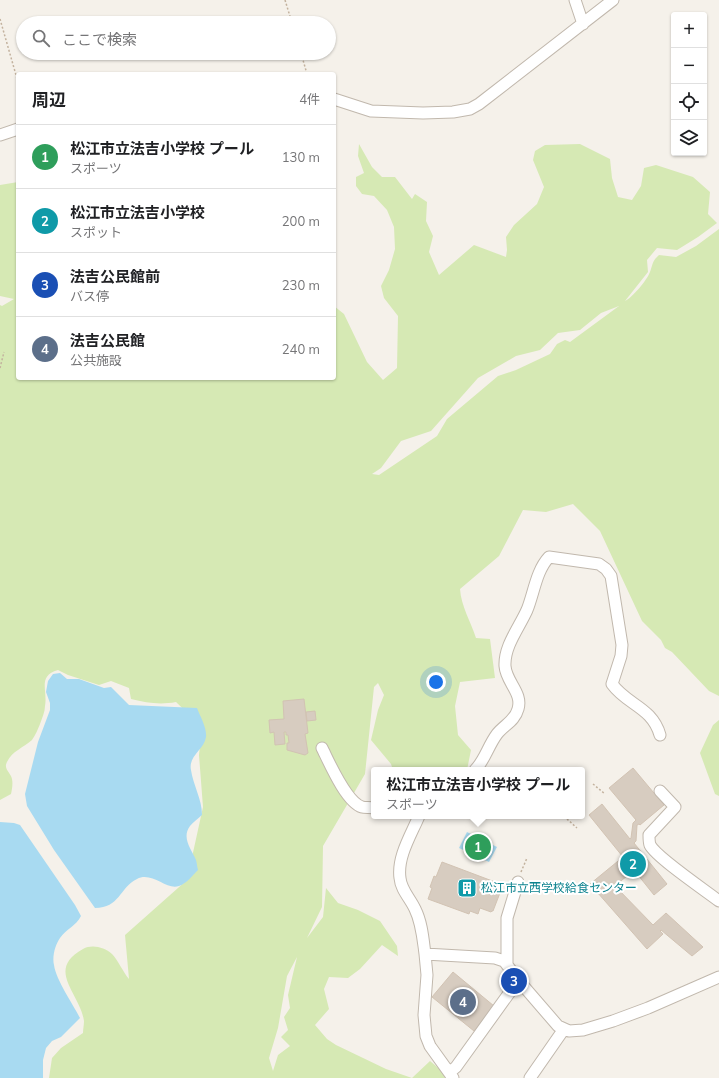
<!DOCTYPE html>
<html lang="ja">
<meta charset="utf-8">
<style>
body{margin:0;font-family:Mulish,"Noto Sans JP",sans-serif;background:#f6f6f6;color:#202124}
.controls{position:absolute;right:12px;top:12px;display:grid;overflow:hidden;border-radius:4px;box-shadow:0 1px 3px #0004}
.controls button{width:36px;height:36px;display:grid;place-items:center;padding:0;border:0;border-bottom:1px solid #e0e0e0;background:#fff;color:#202124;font:20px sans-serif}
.you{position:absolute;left:436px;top:682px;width:14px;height:14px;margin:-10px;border:3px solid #fff;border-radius:50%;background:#1a73e8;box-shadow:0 0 0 6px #1a73e833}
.badge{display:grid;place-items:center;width:26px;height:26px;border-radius:50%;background:#0f766e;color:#fff;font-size:13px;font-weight:700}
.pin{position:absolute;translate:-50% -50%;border:2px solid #fff;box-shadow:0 1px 4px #0006}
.popup{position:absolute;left:371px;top:767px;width:214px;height:52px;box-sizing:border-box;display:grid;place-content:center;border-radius:4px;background:#fff;filter:drop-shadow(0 1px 3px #0005);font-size:13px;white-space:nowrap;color:#757577}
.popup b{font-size:15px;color:#202124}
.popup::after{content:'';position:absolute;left:50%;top:100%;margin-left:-8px;border:8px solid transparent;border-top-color:#fff}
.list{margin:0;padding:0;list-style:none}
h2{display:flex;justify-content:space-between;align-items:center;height:52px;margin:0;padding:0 16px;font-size:17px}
h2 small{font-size:13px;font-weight:400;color:#757577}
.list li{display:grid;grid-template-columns:26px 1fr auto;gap:12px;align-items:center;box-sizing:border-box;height:64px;padding:0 16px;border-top:1px solid #e0e0e0}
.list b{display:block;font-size:15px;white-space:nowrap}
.list p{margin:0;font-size:13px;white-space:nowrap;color:#757577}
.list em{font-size:13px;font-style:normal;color:#757577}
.icon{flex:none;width:22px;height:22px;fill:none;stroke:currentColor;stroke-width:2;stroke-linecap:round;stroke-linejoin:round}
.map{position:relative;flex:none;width:719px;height:1078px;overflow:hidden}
.search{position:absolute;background:#fff;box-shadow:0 1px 3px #0004;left:16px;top:16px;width:320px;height:44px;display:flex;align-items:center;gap:10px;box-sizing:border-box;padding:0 14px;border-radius:22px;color:#757577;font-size:15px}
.panel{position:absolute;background:#fff;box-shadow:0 1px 3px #0004;left:16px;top:72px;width:320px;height:308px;border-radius:4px}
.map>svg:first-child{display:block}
.green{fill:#d6e9b4;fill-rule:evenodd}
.water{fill:#a8daf1}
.building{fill:#d7ccc0;stroke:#d2c3b3}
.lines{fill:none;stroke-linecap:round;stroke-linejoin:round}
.minor-casing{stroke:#c1b8ad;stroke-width:13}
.path{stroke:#c3b29e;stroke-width:1.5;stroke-dasharray:2 2;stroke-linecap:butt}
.minor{stroke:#fff;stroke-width:11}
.labels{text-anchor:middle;stroke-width:4;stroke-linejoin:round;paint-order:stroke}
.culture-label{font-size:12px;fill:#0d838f;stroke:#fff;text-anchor:start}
</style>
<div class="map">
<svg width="719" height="1078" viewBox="0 0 719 1078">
<rect width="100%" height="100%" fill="#f5f1ea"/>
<path class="green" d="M359,144L372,167L382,177H395L412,199L415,194L427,202L426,221L433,236L429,252L439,275L474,245L506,257L507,250L506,237L514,225L537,204L544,187L533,160L535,151L545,145L580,144L610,159L612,178L618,197L632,200L641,186L644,168L656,165L693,177L710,192L708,214L717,223L698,237L677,250L657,248L647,260L648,272L625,301C632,298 647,280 650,272C653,264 652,261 659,255L676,257L696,246L719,229V696L709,691L672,652L665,648L661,640L642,621L600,531L573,504L546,512L523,510L499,556L460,589C461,606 471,622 476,638L490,639L495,678L460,682L455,706L458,735L471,750L467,770H393L391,764L371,740L378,710L384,695L378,683L374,687L365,774L323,846L322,907L307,938L323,917L326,888L338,903L358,910L380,921L397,946L398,956L382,945L360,969L348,978L329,977L324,989L329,1009L315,1025L327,1039L336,1045L386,1069L412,1078L430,1061L443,1072L445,1078H49L52,1058L61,1048L83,1033C83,1029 84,1025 84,1021C80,993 45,970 83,949C92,944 104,947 112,954C118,960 123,972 129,979L125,935L187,880L203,807L199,755L202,727L176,702C160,705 147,703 131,699L129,688L111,681L99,685L68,675L58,670C37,676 48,691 45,706C45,712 42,718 40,724C38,729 35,736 32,740C23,748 12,751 7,762C3,769 11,773 12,779C13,784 12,789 11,794L0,800V305L2,306L14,299L0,296V185L18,182V378H334V281V306L344,314L367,362L383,380L397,368L398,316L384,298L381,286L389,270L395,249L394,227L387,210L374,196L362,194L356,186V177L364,173L358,156ZM619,306L570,342L565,340L557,344L550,354L516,370L498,376L447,419L437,436L379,475L372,474L381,468L401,441L431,431L478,378L516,356L540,350L558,333L580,330L601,313ZM297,957L288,995L290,1008L284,1017L288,1030L281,1037L290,1046L278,1055L273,1071L269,1058L278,1028L287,976Z
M719,720V796L715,794L700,753L713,725Z"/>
<path class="water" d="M60,673L67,679H79L104,688L111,687L129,705L197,708C200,716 207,728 206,737C204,750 188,756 191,770C193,785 202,799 202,815C198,819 193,822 190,826C181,838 192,850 196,860C197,863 197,867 198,870C193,875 186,884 179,886C167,891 152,871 137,879C119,888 120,908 95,908L54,850L27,806L25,794L38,742L50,710V703L46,692L48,681L53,674Z
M0,822L14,823L20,825L75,905L81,916C76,926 66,929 60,938C55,945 52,957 54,965C56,980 73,1004 80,1018L61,1037L52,1041L46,1048L43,1060V1078H0Z
M467,832L497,847L489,862L459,848Z"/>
<path class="building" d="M304,699L308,733L305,734L308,753L305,755L287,750V743H289L288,735H286V732H284L285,744L275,745L274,732L270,733L269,720L284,719L283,701Z
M315,711L316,720L307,721L306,712Z
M633,768L664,805L640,825L639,824L637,825L636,841L634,843L667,884L654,895L634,870L615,886L653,925L666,913L703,947L692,956L661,930L660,931L663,934L647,949L590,884L623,857L589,815L602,804L630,839L631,838L633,823L636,820L609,788Z
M442,862L503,885L493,911H492L491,912L480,908L478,914L470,911L469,914L428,899L432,888L430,887L434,876L436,877Z
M453,972L494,1006L474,1031L432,997Z"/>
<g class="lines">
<defs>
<path id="minor" d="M575,0L583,24
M334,99L371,111L423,113L453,112L470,109L479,104L613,0
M0,135L18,129
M322,748C329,762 346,802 362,807C365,808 370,807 374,808
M475,770C485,760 488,746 497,734C504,725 515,721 518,709C523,693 506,682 505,666C504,646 519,628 527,610C534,593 536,571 549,557L599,564L606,569L611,576L622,645L621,656L612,684C627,705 652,707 660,735
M660,791L675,807L649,835C649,838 649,842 650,845C656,857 706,891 719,901
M419,816C411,835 397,857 400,878C401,890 410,898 415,909C422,923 423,939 425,954
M507,965V918L518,882
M450,1072L456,1067L515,985L520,982
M453,1078L430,1046L426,1036L424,1015L427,975L425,954L495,958L504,961L520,982L558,1026L569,1031L583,1030L613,1021L648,1008L719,977
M530,1078L564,1029"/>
</defs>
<use href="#minor" class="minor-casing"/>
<path class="path" d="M285,0L292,23
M0,19L18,82
M301,53L307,74
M0,368L4,352
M593,784L605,794
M567,819L577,828
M521,872L527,858"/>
<use href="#minor" class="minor"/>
</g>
<defs>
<symbol id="building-square" viewBox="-11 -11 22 22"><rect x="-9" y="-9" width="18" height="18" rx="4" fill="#0f9aa8" stroke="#fff"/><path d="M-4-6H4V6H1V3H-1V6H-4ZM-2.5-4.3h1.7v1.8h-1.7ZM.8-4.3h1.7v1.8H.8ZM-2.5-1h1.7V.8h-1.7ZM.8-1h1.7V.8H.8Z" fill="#fff"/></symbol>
</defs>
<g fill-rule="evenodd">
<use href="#building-square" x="456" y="877" width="22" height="22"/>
</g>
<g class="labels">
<g class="culture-label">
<text x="481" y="892">松江市立西学校給食センター</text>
</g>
</g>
</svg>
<div class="controls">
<button>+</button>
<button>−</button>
<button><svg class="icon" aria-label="locate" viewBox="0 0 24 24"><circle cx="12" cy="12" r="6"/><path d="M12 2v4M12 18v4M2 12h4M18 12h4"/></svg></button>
<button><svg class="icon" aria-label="layers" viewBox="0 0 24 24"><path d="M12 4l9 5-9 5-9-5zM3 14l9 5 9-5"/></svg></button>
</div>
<div class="you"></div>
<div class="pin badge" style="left:478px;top:847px;background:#2e9e5b">1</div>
<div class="popup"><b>松江市立法吉小学校 プール</b>スポーツ</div>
<div class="pin badge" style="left:633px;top:864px;background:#0f9aa8">2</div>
<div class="pin badge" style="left:514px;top:981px;background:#1a4fb4">3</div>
<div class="pin badge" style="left:463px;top:1002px;background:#5c6f8a">4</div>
<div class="search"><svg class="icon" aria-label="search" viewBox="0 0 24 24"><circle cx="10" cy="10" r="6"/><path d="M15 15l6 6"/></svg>ここで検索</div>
<section class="panel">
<h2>周辺<small>4件</small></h2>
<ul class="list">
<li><span class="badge" style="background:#2e9e5b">1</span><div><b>松江市立法吉小学校 プール</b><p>スポーツ</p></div><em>130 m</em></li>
<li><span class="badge" style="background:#0f9aa8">2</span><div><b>松江市立法吉小学校</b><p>スポット</p></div><em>200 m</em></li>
<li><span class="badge" style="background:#1a4fb4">3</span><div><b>法吉公民館前</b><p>バス停</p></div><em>230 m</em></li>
<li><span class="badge" style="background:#5c6f8a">4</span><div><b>法吉公民館</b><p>公共施設</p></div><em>240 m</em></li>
</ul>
</section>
</div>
